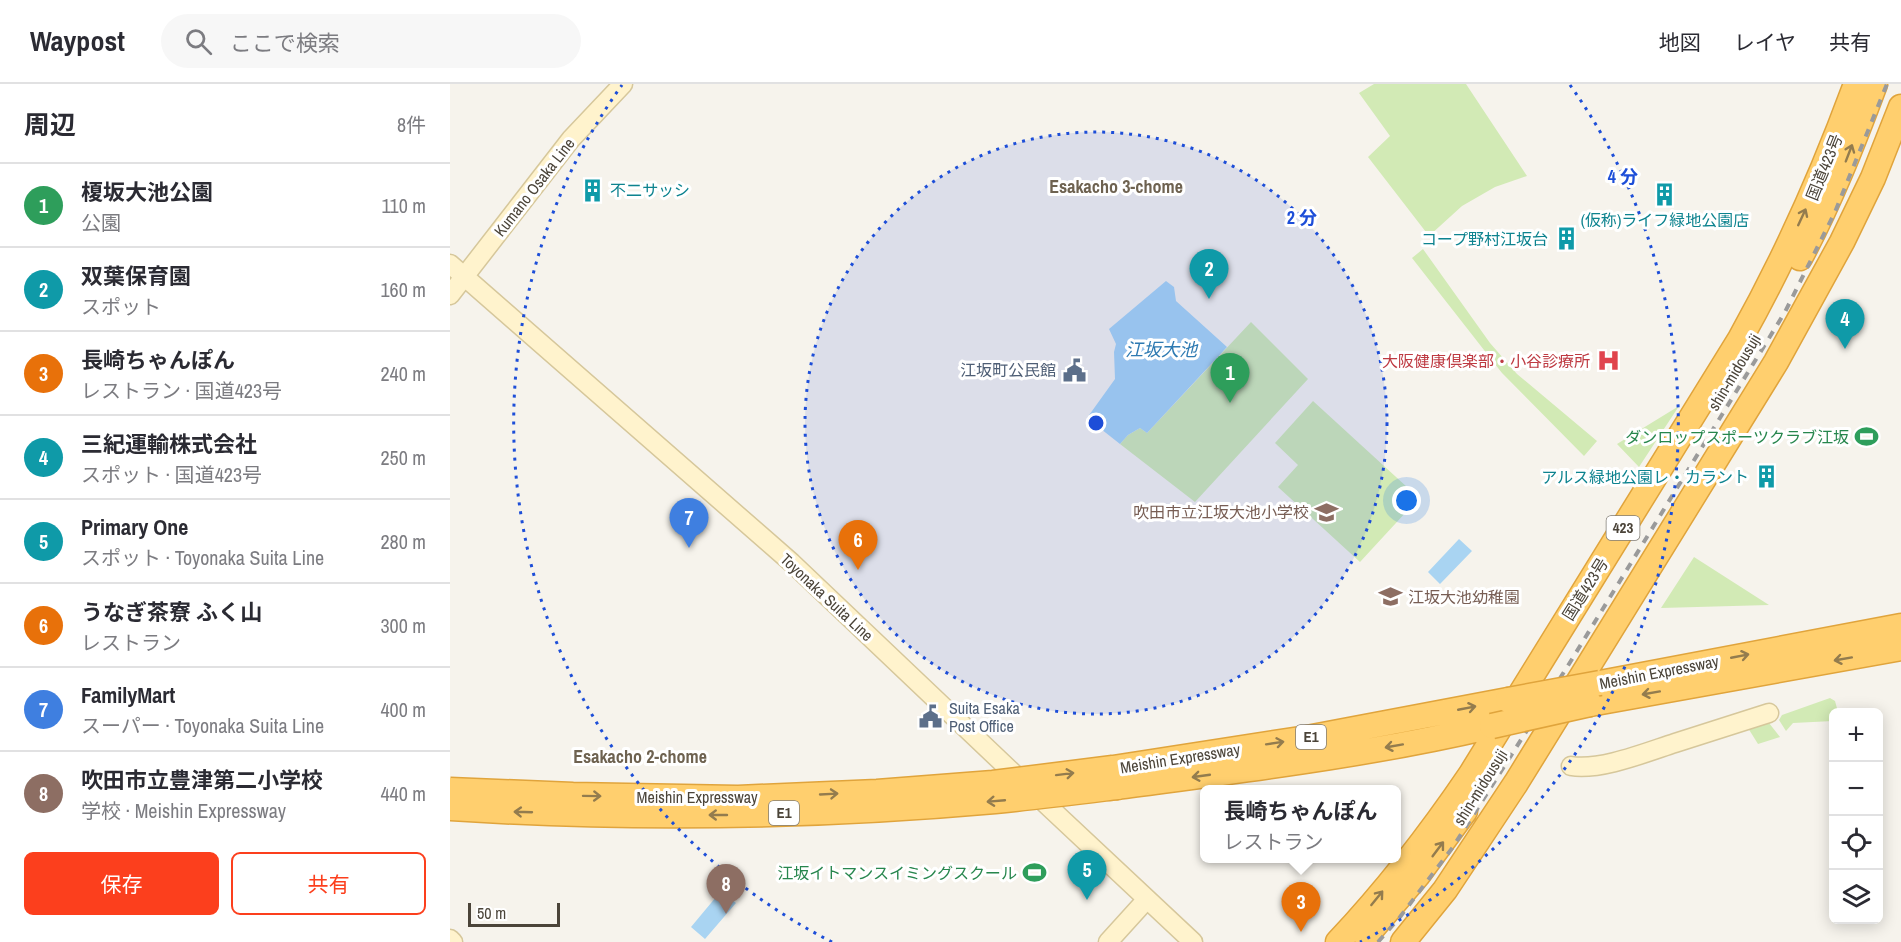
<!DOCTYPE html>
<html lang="ja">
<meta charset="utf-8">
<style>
body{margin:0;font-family:"Archivo Narrow","Noto Sans JP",sans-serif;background:#f7f7f7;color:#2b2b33}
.controls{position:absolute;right:18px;bottom:18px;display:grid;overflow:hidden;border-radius:9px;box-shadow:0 3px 15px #0003}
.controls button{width:54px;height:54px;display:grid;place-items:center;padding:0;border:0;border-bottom:2px solid #e1e1e2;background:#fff;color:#2b2b33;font:30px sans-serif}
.scale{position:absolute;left:18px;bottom:15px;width:92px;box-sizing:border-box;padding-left:6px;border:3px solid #4b4439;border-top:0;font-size:16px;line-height:21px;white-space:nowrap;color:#4b4439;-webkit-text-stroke:4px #fff;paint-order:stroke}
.you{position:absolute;left:957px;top:417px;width:21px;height:21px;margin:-15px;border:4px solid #fff;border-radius:50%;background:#1a73e8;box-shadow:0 0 0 9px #1a73e833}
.badge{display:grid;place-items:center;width:39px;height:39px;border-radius:50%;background:#fc3f1d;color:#fff;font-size:20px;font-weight:700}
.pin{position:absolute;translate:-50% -50px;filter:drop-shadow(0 2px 3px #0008)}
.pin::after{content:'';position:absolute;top:32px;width:21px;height:18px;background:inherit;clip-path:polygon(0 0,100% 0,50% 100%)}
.popup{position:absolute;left:750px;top:701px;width:201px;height:78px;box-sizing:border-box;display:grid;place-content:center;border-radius:9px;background:#fff;filter:drop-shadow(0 2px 4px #0005);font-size:20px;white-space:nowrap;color:#7c7c81}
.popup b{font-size:22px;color:#2b2b33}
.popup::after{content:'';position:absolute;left:50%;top:100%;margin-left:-12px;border:12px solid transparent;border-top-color:#fff}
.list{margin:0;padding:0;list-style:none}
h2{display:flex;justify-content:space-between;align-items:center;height:78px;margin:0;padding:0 24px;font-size:26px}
h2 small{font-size:20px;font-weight:400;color:#7c7c81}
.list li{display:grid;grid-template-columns:39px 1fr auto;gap:18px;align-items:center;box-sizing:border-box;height:84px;padding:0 24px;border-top:2px solid #e1e1e2}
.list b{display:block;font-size:22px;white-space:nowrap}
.list p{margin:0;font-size:20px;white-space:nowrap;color:#7c7c81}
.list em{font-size:20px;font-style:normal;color:#7c7c81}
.actions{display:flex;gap:12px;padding:18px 24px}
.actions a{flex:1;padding:14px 0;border:2px solid #fc3f1d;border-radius:9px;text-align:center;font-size:21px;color:#fc3f1d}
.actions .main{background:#fc3f1d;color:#fff}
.icon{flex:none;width:33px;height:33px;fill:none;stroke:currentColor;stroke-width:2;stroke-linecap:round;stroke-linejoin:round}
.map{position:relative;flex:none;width:1451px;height:858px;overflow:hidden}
header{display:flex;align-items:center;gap:36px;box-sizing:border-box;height:84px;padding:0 30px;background:#fff;border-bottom:2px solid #e1e1e2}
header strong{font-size:28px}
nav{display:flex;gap:33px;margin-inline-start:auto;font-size:21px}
.search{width:420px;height:54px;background:#f7f7f7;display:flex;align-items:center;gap:15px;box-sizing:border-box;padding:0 21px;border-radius:33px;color:#7c7c81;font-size:22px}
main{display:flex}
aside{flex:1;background:#fff}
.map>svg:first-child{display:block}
.green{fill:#d2eab5}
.water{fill:#a9d4f2}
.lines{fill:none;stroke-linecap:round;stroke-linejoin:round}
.secondary-casing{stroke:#d6c79b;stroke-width:21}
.highway-casing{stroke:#e0a43c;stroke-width:27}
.secondary{stroke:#fff3cd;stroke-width:18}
.highway{stroke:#ffcf6e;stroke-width:24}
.rail{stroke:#9a9a9a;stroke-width:4;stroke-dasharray:8 8;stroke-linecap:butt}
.highway-bridge-casing{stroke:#e0a43c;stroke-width:27;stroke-linecap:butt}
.highway-bridge{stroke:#ffcf6e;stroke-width:24}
.oneway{stroke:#937c4e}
.ring{fill:none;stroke:#1d4ed8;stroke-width:3;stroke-dasharray:3 6}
.labels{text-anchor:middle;stroke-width:6;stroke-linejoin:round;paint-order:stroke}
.shield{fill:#fff;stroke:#817c74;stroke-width:1.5}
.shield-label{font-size:15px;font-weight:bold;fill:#4b4439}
.street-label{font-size:16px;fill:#4b4439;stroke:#fff}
.culture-label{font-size:16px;fill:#0d838f;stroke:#fff;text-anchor:end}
.health-label{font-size:16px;fill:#be3a42;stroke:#fff;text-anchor:end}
.service-label{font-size:16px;fill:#4e5e75;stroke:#fff;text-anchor:end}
.leisure-label{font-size:16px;fill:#27864d;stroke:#fff;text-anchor:end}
.education-label{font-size:16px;fill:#785e54;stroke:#fff;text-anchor:end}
.neighbourhood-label{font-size:18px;font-weight:bold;fill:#6e6250;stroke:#fff}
.water-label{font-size:18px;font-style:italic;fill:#2e7ab2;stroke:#fff}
.centre{fill:#1d4ed8;stroke:#fff;stroke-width:3}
.ring-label{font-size:18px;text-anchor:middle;font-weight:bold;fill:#1d4ed8;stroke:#fff;stroke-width:6;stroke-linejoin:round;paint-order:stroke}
</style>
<header>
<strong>Waypost</strong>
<div class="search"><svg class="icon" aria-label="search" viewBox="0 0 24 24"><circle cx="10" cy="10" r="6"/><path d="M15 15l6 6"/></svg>ここで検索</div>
<nav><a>地図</a><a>レイヤ</a><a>共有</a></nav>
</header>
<main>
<aside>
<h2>周辺<small>8件</small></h2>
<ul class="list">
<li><span class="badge" style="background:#2e9e5b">1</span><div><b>榎坂大池公園</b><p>公園</p></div><em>110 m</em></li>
<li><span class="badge" style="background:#0f9aa8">2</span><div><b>双葉保育園</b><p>スポット</p></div><em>160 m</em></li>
<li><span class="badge" style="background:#e8710a">3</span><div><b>長崎ちゃんぽん</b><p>レストラン · 国道423号</p></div><em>240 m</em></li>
<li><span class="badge" style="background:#0f9aa8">4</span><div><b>三紀運輸株式会社</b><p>スポット · 国道423号</p></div><em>250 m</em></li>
<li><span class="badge" style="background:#0f9aa8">5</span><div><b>Primary One</b><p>スポット · Toyonaka Suita Line</p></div><em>280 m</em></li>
<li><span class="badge" style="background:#e8710a">6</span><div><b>うなぎ茶寮 ふく山</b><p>レストラン</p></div><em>300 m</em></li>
<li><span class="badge" style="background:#3f7fe0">7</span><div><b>FamilyMart</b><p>スーパー · Toyonaka Suita Line</p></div><em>400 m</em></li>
<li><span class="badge" style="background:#8d6e63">8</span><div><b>吹田市立豊津第二小学校</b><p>学校 · Meishin Expressway</p></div><em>440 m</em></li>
</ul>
<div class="actions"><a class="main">保存</a><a>共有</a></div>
</aside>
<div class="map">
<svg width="1451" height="858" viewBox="0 0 1451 858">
<rect width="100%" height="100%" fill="#f6f3ec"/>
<path class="green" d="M924,0H1016L1077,92L1045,103L1012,122L979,152L918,73L940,52L909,9Z
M973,165L1040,259L1067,290L1147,357L1134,372L1052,289L962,174Z
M801,238L858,295L745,418L670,360L678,351L690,344L697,349Z
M863,317L969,414L910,478L828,403L848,381L825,359Z
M1229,322L1189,383L1167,360Z
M1244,473L1319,521L1211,524Z
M1380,614L1385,617L1388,628H1384L1383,637L1343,639L1336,647L1329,636L1332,631Z
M1312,638L1319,639L1330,653L1308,660L1298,644Z"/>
<path class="water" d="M716,197L724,203L726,217L777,263L697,349L690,344L678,351L670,360L637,334L665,295L664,268L666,260L659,245Z
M1009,455L1022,467L990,500L978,488Z
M271,807L286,819L255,855L241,843Z"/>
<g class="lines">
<defs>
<path id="secondary" d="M0,180L342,479L600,724L743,858
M0,211L121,55L173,0
M1121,682C1150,687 1197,668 1225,659C1257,649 1288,639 1319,629
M0,855L3,858
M658,858L697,815"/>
<path id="highway" d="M1350,174C1380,118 1403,59 1425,0
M1150,599L1451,542
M1140,620L1451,564
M663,684L857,654L1058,616
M667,703C793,686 919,671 1042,642
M916,852L968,791L1015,727
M888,858C937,806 981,749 1021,690L1290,255C1337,171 1373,90 1406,0
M953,858L995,806L1066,699L1326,278L1392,158L1423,94L1451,23"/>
</defs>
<use href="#secondary" class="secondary-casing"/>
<use href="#highway" class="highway-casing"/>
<use href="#secondary" class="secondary"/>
<use href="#highway" class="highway"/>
<path class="rail" d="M928,858L950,833L1003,763L1119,580L1335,228L1385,128L1437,0"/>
<defs>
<path id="highway-bridge" d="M1058,616L1150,599
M1042,642L1140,620
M0,706L123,711L288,714L427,708L543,699L663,684
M0,724C181,736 364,733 545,717C586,713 626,708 667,703"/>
</defs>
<use href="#highway-bridge" class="highway-bridge-casing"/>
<use href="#highway-bridge" class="highway-bridge"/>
</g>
<defs><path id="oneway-shaft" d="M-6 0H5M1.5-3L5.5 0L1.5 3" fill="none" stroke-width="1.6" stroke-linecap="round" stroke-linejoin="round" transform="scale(1.5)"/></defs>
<g class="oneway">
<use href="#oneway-shaft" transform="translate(1399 69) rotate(-69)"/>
<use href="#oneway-shaft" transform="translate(1352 133) rotate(-65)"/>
<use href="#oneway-shaft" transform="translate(1290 572) rotate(-11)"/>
<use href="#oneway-shaft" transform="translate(1393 575) rotate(170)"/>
<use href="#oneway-shaft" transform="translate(1201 609) rotate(170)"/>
<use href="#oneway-shaft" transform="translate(1017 624) rotate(-11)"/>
<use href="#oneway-shaft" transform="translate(825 659) rotate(-9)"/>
<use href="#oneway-shaft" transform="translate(944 662) rotate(170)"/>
<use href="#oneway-shaft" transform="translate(615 690) rotate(-7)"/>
<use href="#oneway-shaft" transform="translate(751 692) rotate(172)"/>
<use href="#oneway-shaft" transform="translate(379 710) rotate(-3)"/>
<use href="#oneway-shaft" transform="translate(142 712) rotate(1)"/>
<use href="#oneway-shaft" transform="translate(546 717) rotate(175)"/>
<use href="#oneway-shaft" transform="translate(73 728) rotate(-178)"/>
<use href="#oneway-shaft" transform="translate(268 731) rotate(-180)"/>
<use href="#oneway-shaft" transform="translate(988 765) rotate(-53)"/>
<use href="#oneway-shaft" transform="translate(927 814) rotate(-51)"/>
</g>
<circle cx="646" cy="339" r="291" fill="#1d4ed8" fill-opacity=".12"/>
<g class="ring">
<circle cx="646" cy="339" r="291"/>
<path d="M382 858A582 582 0 0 1 172 1M1120 1A582 582 0 0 1 910 858"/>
</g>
<defs>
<symbol id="building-bare" viewBox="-9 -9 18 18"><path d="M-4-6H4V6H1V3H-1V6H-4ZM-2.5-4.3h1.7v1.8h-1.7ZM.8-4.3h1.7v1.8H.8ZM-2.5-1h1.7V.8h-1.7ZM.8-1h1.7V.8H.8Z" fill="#0f9aa8" stroke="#fff" stroke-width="2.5" paint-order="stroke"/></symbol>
<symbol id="hospital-bare" viewBox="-9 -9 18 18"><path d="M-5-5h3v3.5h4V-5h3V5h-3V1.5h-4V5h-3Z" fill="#e0444e" stroke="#fff" stroke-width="2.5" paint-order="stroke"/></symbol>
<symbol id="civic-bare" viewBox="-9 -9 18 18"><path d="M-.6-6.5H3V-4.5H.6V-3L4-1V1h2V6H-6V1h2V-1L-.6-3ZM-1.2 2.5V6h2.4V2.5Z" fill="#5c6f8a" stroke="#fff" stroke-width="2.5" paint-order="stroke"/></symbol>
<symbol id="stadium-bare" viewBox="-9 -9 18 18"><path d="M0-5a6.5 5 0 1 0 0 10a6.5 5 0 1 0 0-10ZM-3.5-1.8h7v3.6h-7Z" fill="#2e9e5b" stroke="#fff" stroke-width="2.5" paint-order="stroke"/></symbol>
<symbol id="school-bare" viewBox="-9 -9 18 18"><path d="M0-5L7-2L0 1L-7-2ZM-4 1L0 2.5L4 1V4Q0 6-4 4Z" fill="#8d6e63" stroke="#fff" stroke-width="2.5" paint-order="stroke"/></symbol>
</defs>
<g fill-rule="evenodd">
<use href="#building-bare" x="126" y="90" width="33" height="33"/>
<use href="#building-bare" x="1198" y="94" width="33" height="33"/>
<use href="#building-bare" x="1100" y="138" width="33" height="33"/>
<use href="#hospital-bare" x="1142" y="260" width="33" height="33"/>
<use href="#civic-bare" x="608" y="270" width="33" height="33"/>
<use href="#stadium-bare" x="1400" y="336" width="33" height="33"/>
<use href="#building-bare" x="1300" y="376" width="33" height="33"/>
<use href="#school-bare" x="860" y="412" width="33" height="33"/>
<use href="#school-bare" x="924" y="496" width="33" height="33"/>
<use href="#civic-bare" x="464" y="616" width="33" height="33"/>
<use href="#stadium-bare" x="568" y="772" width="33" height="33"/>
</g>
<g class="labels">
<g class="shield">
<rect x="1156.5" y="432" width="33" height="24" rx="4.5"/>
<rect x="846" y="641" width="30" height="24" rx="4.5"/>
<rect x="319" y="717" width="30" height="24" rx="4.5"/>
</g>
<g class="shield-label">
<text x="1173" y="449">423</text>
<text x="861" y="658">E1</text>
<text x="334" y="734">E1</text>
</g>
<g class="street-label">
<text transform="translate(1374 83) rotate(-68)" y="6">国道423号</text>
<text transform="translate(84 103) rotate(-52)" y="6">Kumano Osaka Line</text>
<text transform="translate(1284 288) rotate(-59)" y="6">shin-midousuji</text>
<text transform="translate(1135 505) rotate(-58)" y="6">国道423号</text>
<text transform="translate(377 513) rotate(43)" y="6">Toyonaka Suita Line</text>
<text transform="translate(1209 588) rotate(-11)" y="6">Meishin Expressway</text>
<text transform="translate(730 674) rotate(-9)" y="6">Meishin Expressway</text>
<text transform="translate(1030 703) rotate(-58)" y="6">shin-midousuji</text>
<text x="247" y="719">Meishin Expressway</text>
</g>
<g class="culture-label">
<text x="160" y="112" text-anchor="start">不二サッシ</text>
<text x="1215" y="142" text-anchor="middle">(仮称)ライフ緑地公園店</text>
<text x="1098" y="161">コープ野村江坂台</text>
<text x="1299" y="399">アルス緑地公園レ・カラント</text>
</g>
<g class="health-label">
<text x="1140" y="283">大阪健康倶楽部・小谷診療所</text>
</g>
<g class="service-label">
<text x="606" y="292">江坂町公民館</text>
<text x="499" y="630" text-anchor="start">Suita Esaka<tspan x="499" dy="18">Post Office</tspan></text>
</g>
<g class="leisure-label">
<text x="1399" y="359">ダンロップスポーツクラブ江坂</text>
<text x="567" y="795">江坂イトマンスイミングスクール</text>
</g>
<g class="education-label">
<text x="859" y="434">吹田市立江坂大池小学校</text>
<text x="958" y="519" text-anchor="start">江坂大池幼稚園</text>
</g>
<g class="neighbourhood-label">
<text x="666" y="109">Esakacho 3-chome</text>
<text x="190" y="679">Esakacho 2-chome</text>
</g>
<g class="water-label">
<text x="711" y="272">江坂大池</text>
</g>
</g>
<circle cx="646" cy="339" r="9" class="centre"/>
<g class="ring-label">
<text x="1173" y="99">4 分</text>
<text x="852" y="140">2 分</text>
</g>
</svg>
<div class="controls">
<button>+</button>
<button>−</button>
<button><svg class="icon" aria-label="locate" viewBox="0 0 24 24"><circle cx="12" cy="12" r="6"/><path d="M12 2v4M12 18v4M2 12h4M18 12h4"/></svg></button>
<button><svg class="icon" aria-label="layers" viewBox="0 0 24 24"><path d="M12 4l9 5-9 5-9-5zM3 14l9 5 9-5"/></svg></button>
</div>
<div class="scale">50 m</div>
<div class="you"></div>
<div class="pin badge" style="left:780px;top:319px;background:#2e9e5b">1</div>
<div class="pin badge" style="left:759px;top:215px;background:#0f9aa8">2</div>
<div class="pin badge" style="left:851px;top:848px;background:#e8710a">3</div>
<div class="popup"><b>長崎ちゃんぽん</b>レストラン</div>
<div class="pin badge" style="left:1395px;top:265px;background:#0f9aa8">4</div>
<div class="pin badge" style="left:637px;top:816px;background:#0f9aa8">5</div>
<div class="pin badge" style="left:408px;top:486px;background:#e8710a">6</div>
<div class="pin badge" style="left:239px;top:464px;background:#3f7fe0">7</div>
<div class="pin badge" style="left:276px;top:830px;background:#8d6e63">8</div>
</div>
</main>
